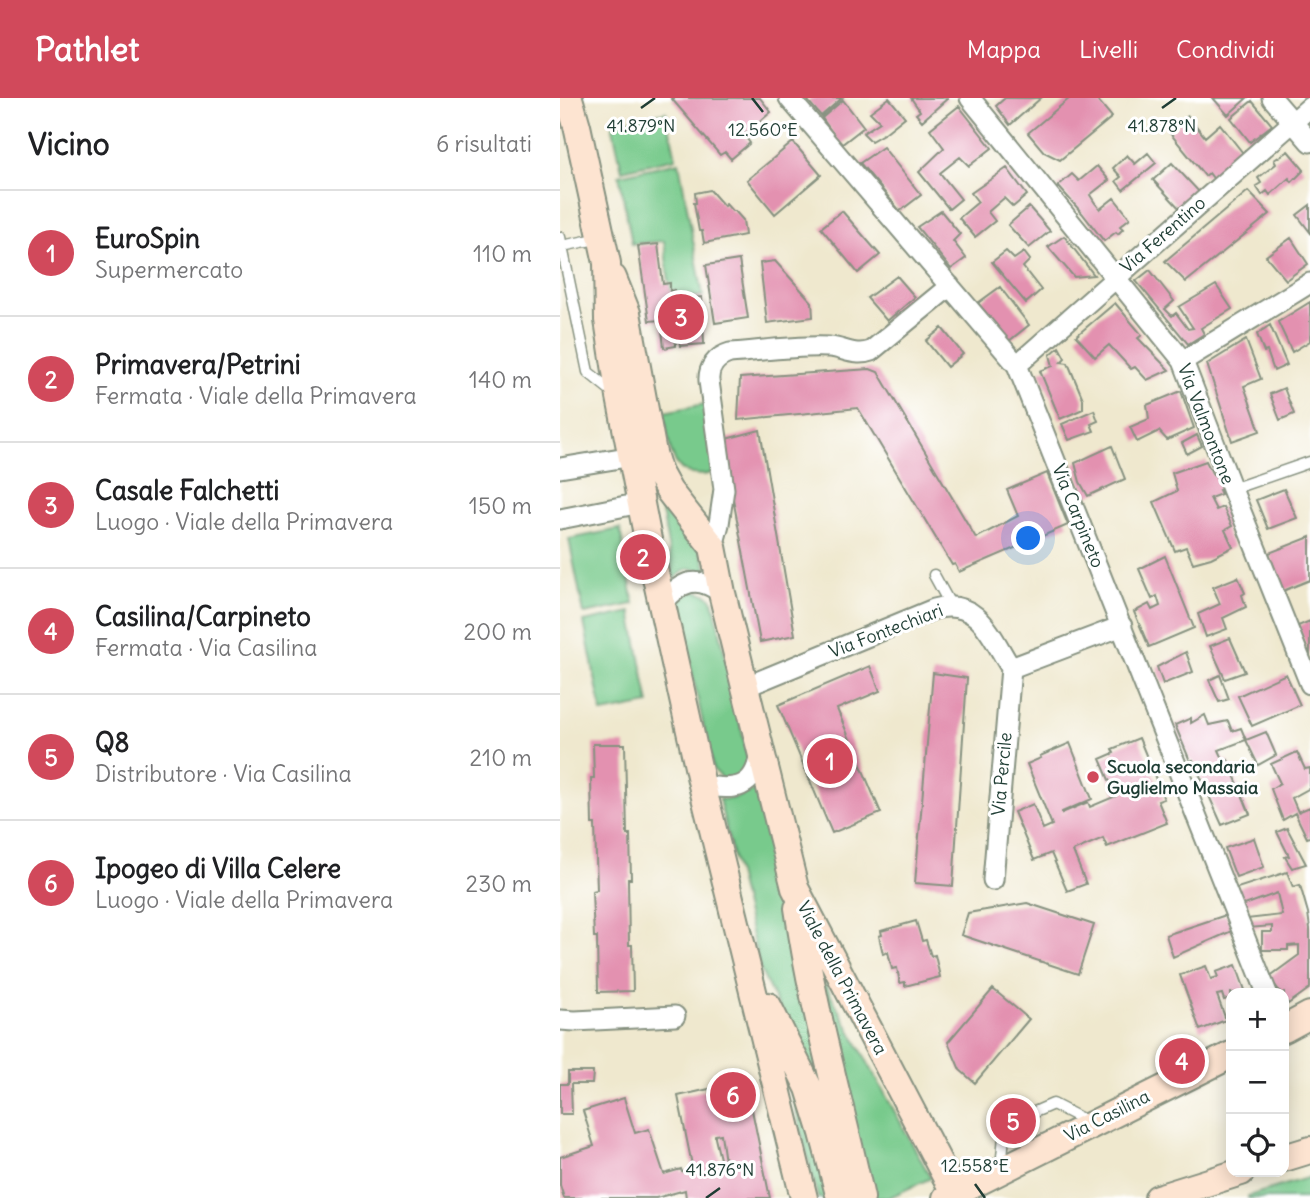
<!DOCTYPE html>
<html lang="it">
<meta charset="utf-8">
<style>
body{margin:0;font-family:Delius,sans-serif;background:#f2f2f2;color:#202124}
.controls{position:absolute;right:21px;bottom:21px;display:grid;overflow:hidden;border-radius:14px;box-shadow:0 4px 18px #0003}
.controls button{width:63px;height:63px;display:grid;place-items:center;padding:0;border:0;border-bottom:2px solid #e0e0e0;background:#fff;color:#202124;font:35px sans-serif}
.you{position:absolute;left:469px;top:441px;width:24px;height:24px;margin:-18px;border:5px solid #fff;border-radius:50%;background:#1a73e8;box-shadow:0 0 0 10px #1a73e833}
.badge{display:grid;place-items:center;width:46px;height:46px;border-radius:50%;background:#d1495b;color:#fff;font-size:23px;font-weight:700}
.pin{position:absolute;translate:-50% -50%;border:4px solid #fff;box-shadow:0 2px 7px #0006}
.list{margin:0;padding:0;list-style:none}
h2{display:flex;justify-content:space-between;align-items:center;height:91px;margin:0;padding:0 28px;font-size:30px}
h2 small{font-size:23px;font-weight:400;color:#757577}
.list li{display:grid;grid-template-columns:46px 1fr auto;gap:21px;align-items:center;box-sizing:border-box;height:126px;padding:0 28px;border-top:2px solid #e0e0e0}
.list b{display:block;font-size:26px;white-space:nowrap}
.list p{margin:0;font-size:23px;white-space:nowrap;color:#757577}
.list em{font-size:23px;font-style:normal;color:#757577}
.icon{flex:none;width:38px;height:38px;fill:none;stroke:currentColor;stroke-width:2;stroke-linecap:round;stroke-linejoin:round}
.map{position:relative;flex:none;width:750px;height:1100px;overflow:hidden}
header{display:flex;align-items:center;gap:42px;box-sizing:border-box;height:98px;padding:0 35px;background:#d1495b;color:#fff}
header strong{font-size:33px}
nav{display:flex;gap:38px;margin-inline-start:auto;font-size:24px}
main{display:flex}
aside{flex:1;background:#fff}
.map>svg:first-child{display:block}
.green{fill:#78ca8c;stroke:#4c8460;stroke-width:2}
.building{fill:#e391b0;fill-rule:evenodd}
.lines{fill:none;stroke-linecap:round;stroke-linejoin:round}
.lane-casing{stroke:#879281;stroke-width:13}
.street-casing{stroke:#879281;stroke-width:23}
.secondary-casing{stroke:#879281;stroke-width:30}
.lane{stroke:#fff;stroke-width:10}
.street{stroke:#fff;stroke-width:19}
.secondary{stroke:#fde4d1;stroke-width:26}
.ticks{fill:none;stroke:#1f3d34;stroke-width:2.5}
.poi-dot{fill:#d1495b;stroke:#fff;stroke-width:2.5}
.labels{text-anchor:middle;stroke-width:6;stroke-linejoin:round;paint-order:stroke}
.street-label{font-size:18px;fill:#1f3d34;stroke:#fff}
.poi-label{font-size:18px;font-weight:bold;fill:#1f3d34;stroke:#fff;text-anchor:start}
.ticks-label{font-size:18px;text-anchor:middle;fill:#1f3d34;stroke:#fff;stroke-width:6;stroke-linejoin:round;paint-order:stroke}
</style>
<header>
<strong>Pathlet</strong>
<nav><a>Mappa</a><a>Livelli</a><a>Condividi</a></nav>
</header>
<main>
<aside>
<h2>Vicino<small>6 risultati</small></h2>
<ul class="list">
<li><span class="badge">1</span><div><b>EuroSpin</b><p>Supermercato</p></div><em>110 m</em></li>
<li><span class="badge">2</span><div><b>Primavera/Petrini</b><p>Fermata · Viale della Primavera</p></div><em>140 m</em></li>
<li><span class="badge">3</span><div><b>Casale Falchetti</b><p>Luogo · Viale della Primavera</p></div><em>150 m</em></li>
<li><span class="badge">4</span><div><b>Casilina/Carpineto</b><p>Fermata · Via Casilina</p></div><em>200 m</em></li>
<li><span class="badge">5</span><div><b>Q8</b><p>Distributore · Via Casilina</p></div><em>210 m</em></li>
<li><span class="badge">6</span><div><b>Ipogeo di Villa Celere</b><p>Luogo · Viale della Primavera</p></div><em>230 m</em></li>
</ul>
</aside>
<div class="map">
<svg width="750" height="1100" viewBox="0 0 750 1100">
<rect width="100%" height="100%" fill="#fff"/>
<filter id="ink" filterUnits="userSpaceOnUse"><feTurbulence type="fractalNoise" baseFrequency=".0143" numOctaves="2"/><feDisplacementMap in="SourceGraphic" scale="14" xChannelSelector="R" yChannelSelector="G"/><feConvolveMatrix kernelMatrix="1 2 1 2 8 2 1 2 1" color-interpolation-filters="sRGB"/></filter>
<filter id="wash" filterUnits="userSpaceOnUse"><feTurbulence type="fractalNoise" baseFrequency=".00686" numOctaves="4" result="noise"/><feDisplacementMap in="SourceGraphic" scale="28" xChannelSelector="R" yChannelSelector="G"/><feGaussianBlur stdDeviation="1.57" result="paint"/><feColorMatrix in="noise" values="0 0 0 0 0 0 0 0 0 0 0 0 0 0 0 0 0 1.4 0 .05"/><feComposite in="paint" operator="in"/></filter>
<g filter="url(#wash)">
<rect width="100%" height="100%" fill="#efe8ce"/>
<path class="green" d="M106,14L116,60L62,72L52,26Z
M119,64L143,198L114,202V193H110L104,143L72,146L59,77Z
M145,306L156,374C109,388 110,348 104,314Z
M99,398L139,447L149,478C133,468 127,467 114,482L103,419L96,399Z
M60,431L74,506L24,516L9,441Z
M136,493L148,497L153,503L188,661C184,679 180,679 163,681L153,671L118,510C119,500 127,496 136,493Z
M71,514L89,606L42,615L24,524Z
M195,691L221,799L238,861L290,1086L219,911L200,871L159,701C173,702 183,698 195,691Z
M256,870L371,1080L328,1100H311Z
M222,957L228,965L271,1100H258Z
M750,1079V1100H688V1098Z"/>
<g id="blocks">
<path class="building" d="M111,0H200L211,14L184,37L190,45L171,61L165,54L160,57Z
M249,0H282L261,18L248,3L250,1Z
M329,0L345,19L325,35L311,43L303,35L320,24L310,14Z
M351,0H388L362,23L356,16L360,13Z
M445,0H481L450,27L436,8Z
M510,0H536L552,19L500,62L484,54L468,35Z
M653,0H687L668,17Z
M283,2L304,29L281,47L262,20Z
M692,3L712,27L690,44L671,20Z
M399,8L432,50L409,68L400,59L380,75L401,101L389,111L359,74L384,50L370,31Z
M628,18L645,39L660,26L686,59L656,84L649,75L645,78L609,34Z
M233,44L261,77L215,116L187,82Z
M323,49L361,97L340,113L300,65Z
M728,53L744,72L732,84L729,80L710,97L707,93L702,97L696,88L701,85L698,80L716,66L714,62Z
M588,55L596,65L563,92L556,83L561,79L553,70L567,57L575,66Z
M612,65L641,96L622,113L593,82Z
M537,68L549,82L530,97L535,105L540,111L554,100L570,120L560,128L563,131L558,136L556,134L544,143L522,115L498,88L512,76L519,83Z
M447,70L467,97L453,109L444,100L428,114L435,123L415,139L399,120L418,104L411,95Z
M150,92L164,108L166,106L172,113H175L183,122L185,137L144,145L142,133H139L134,105H136L135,95Z
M688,93L710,116L626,184L605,163Z
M750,107V134L737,117Z
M469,109L490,133L469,150L448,127Z
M282,113L320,157L298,175L261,130Z
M381,113L400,136L393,143L406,160L391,171L357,129Z
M504,138L534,177L514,179L488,149Z
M731,140L748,166L726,182L706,158Z
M98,146L103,186L110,185V193L114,192V202L142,199L144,246L120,248L119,237H115L116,248L104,250L101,222L89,223L78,148Z
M446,153L454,161L464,154L470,162L463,169L481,192L466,205L432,164Z
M179,162L188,220L155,225L146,167Z
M215,163L252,204L253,219L207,225L200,165Z
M590,172L614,203L605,211L612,218L616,215L628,231L633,230L619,209L656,187L672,211L641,230L644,236L628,246L576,183Z
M337,178L355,199L327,223L307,200Z
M440,189L469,227L449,243L418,205Z
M750,204V243L732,254L718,224Z
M555,205L582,237L578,240L609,272L587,282L575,269L571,271L549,247L535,259L516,238Z
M710,227L727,267L714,273L707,253L704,254L697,236Z
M382,230L403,256L387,269L366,243Z
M686,242L701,281L684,288L700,333L672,343L647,266Z
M499,249L505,260L501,264L508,265L523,301V311L500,321L480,273L493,268L490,257Z
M310,271L318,274L416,440L458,418L447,392L487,375L508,427L399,474L395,466L392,467L298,310L178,322L180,280Z
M724,290L734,316L720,322L710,296Z
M621,293L634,330L607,342L599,333L577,344L570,329L589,321L587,307Z
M534,312L538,323L531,326L534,333L509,342L502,326Z
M200,332L235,537L200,544L162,342Z
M637,337L642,348L627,356L622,345Z
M552,348L565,381L528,398L520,384L515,365Z
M646,363L653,377L660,376L666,391L659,392L661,396L650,400L656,412L663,409L672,428L665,432L673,449L651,460L633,465L626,449L615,453L594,404L617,393L612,375Z
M724,391L737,420L708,431L696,402Z
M750,439V482L723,493L709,455Z
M605,458L634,530L589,549L574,514L589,506L592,512L600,508L597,498L592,501L579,471Z
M678,479L685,495L682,497L686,509L663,520L667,531L646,539L638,516L660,506L653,489Z
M750,523V558L738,528Z
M670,540L685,574L665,581L650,548Z
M626,554L633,574L603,586L597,569Z
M310,568L320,593L277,611L321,715L272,735L218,607Z
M373,575L407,580L393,788L355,785Z
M726,576L740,607L692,628L678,598Z
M660,577L669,601L659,604L649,582Z
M645,617L649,627L668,623L672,633L681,630L686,642L659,652L664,663L668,662L690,716L662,727L633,662L630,663L615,627L631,620V625Z
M706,634L716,657L698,667L686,642Z
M579,640L604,701L598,703L607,725L547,749L543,740L513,753L526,786L507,793L491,755L474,762L454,714L473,706L483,731L492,727L467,666L481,660L480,658L510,645L532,701L502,714V715L528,704L530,709L556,698L540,661L554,655L552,651Z
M33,646H65L67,736H70L71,781H68L69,847H72L73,893L38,894L37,839H34L32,793L37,792L35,726H32L31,680H34Z
M737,654L745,671L750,670V690L732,700L738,714L750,709V739L747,740L735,715L723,722L711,691L720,685L711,666Z
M727,730L746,766L732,770L725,759L729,758L717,734Z
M694,740L704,769L676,779L665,750Z
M727,774L733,789L740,787L748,815L750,831V890L728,906L724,899V895H721L709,879L739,857V847L728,848V852H702V834H712V828L688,830L686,821L722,817L717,795L682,808L674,791Z
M467,805L534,827L518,876L401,837L408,815Z
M666,817L674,832L613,859L606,837Z
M356,823L362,843L366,842L371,858L375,857L380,879L345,888V884L340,885L337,870L332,871L328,854L323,856L319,838L322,837L321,833Z
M676,867L686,895H671V900L664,902L662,896L657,897L666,922L640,932L620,877L646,868L651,881L658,879L656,874Z
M433,891L469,921L415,985L400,972L388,944Z
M8,974H33L32,986H11L12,1016H0V986H8Z
M149,991L152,1004L161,1002L164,1013L191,1007L210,1100H126L125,1092L96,1100H4L0,1087V1059L34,1048L23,1013L64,1000L75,1035L89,1031L104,1076L121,1071L122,1074L133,1072L118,998ZM161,1036L165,1064L161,1065L155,1040V1037Z
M458,1009L466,1026L448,1035L440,1017Z"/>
</g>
</g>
<g filter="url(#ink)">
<use href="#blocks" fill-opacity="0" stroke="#879281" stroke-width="2"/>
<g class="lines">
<defs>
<path id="lane" d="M0,139L28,274L54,295
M2,148L41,140
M672,391L750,364
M374,477L391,508
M463,1019L493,1006L528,1024
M441,1069L445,1028"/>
<path id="street" d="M229,0L457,267L707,895
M410,0L623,263L672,391L750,586
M712,0L750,44
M623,263L750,185
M457,267L750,9
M0,370L85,356
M0,421L81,405
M153,449L159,426L164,391L149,283C148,270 156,259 170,255C200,253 239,247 269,249C284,250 295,259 311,253L390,188
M103,505C122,482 137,477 162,495
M451,570L562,528
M185,589L374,511C419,499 431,539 451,570
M142,687C174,693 195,692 200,655
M433,782L451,570
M0,922L15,923L115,918"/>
<path id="secondary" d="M9,0L17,28L47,165L48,222L60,299L91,457L142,687L244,1100
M53,180L67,215L93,355L99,375L109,393L153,449L162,495L185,589L235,790L395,1096
M238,810C252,908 280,1003 301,1100
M208,908L249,990L263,1035L280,1100
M724,931L750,917
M724,1060L750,1052
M386,1100L671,957
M598,1100L681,1074"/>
</defs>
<use href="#lane" class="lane-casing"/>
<use href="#street" class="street-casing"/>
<use href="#secondary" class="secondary-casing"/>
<use href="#lane" class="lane"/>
<use href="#street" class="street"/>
<use href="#secondary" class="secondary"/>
</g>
</g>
<path class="ticks" d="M192,0L203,14M81,10L95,0M602,10L616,0M415,1086L425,1100M146,1100L160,1090"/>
<circle class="poi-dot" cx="533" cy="679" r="7"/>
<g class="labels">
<g class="street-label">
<text transform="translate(603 137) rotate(-41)" y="6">Via Ferentino</text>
<text transform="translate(646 326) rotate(69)" y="6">Via Valmontone</text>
<text transform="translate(518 418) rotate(68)" y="6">Via Carpineto</text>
<text transform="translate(326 533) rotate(-21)" y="6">Via Fontechiari</text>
<text transform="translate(442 676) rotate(-85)" y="6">Via Percile</text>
<text transform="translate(282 880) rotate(62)" y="6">Viale della Primavera</text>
<text transform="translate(547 1018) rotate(-27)" y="6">Via Casilina</text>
</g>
<g class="poi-label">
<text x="547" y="675">Scuola secondaria<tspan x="547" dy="21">Guglielmo Massaia</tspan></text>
</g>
</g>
<g class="ticks-label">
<text x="81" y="34">41.879°N</text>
<text x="602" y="34">41.878°N</text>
<text x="203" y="38">12.560°E</text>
<text x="415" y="1074">12.558°E</text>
<text x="160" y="1078">41.876°N</text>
</g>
</svg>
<div class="controls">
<button>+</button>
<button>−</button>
<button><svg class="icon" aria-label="locate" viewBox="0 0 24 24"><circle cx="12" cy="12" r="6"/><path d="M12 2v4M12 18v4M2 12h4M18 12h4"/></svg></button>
</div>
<div class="you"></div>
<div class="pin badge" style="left:270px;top:663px">1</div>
<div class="pin badge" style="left:83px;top:459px">2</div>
<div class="pin badge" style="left:121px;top:219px">3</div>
<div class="pin badge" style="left:622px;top:963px">4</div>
<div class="pin badge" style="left:453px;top:1023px">5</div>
<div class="pin badge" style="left:173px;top:997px">6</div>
</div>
</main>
